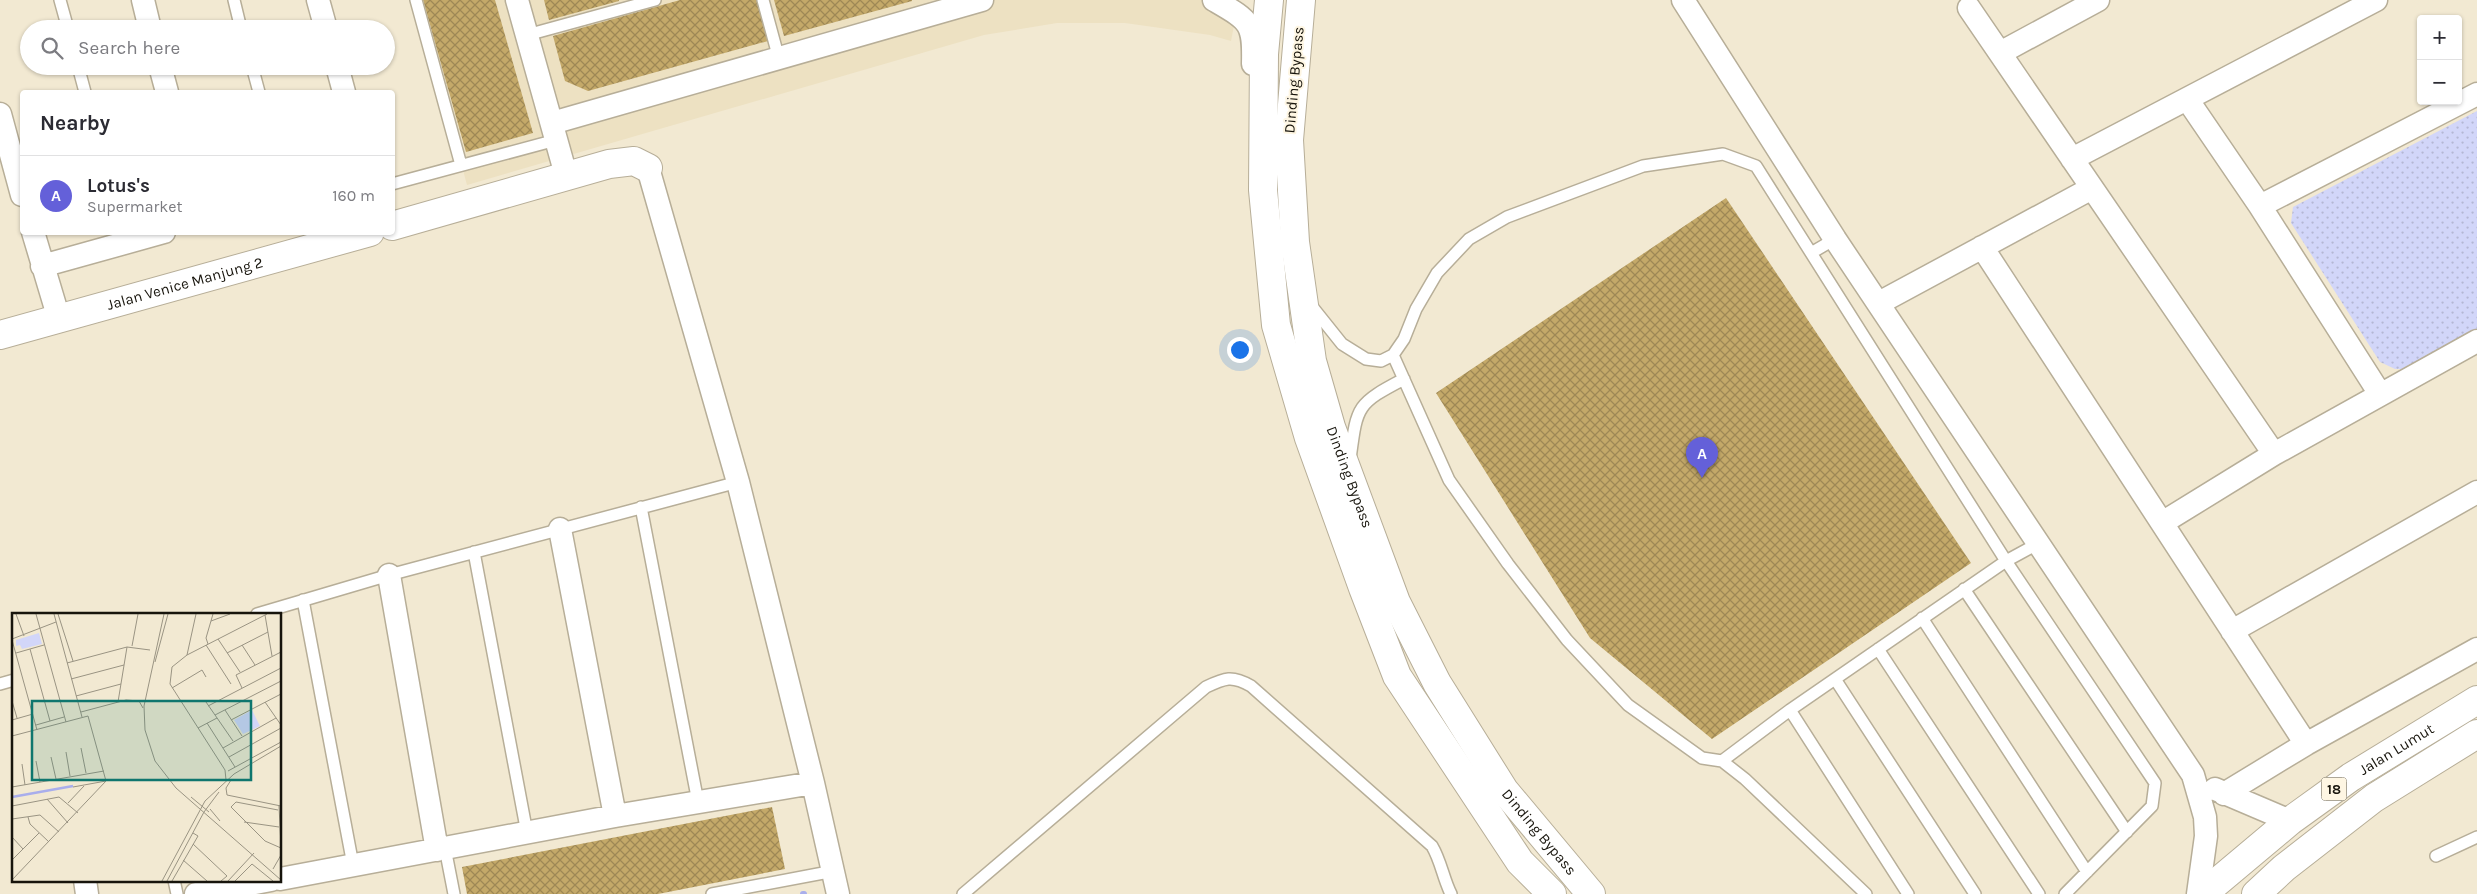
<!DOCTYPE html>
<meta charset="utf-8">
<style>
body{margin:0;font-family:Karla,sans-serif;background:#f2f2f3;color:#2b2b33}
.controls{position:absolute;right:15px;top:15px;display:grid;overflow:hidden;border-radius:5px;box-shadow:0 1px 4px #0004}
.controls button{width:45px;height:45px;display:grid;place-items:center;padding:0;border:0;border-bottom:1px solid #e1e1e2;background:#fff;color:#2b2b33;font:25px sans-serif}
.you{position:absolute;left:1239px;top:349px;width:18px;height:18px;margin:-12px;border:4px solid #fff;border-radius:50%;background:#1a73e8;box-shadow:0 0 0 8px #1a73e833}
.badge{display:grid;place-items:center;width:32px;height:32px;border-radius:50%;background:#6460d9;color:#fff;font-size:16px;font-weight:700}
.pin{position:absolute;translate:-50% -41px;filter:drop-shadow(0 1px 2px #0008)}
.pin::after{content:'';position:absolute;top:26px;width:18px;height:15px;background:inherit;clip-path:polygon(0 0,100% 0,50% 100%)}
.list{margin:0;padding:0;list-style:none}
h2{display:flex;justify-content:space-between;align-items:center;height:65px;margin:0;padding:0 20px;font-size:21px}
h2 small{font-size:16px;font-weight:400;color:#7c7c81}
.list li{display:grid;grid-template-columns:32px 1fr auto;gap:15px;align-items:center;box-sizing:border-box;height:80px;padding:0 20px;border-top:1px solid #e1e1e2}
.list b{display:block;font-size:19px;white-space:nowrap}
.list p{margin:0;font-size:16px;white-space:nowrap;color:#7c7c81}
.list em{font-size:16px;font-style:normal;color:#7c7c81}
.icon{flex:none;width:28px;height:28px;fill:none;stroke:currentColor;stroke-width:2;stroke-linecap:round;stroke-linejoin:round}
.map{position:relative;flex:none;width:2477px;height:894px;overflow:hidden}
.search{position:absolute;background:#fff;box-shadow:0 1px 4px #0004;left:20px;top:20px;width:375px;height:55px;display:flex;align-items:center;gap:12px;box-sizing:border-box;padding:0 18px;border-radius:28px;color:#7c7c81;font-size:19px}
.panel{position:absolute;background:#fff;box-shadow:0 1px 4px #0004;left:20px;top:90px;width:375px;height:145px;border-radius:5px}
.map>svg:first-child{display:block}
.built{fill:#ede1c2}
.grass{fill:url(#grass-dots)}
.lines{fill:none;stroke-linecap:round;stroke-linejoin:round}
.stream{stroke:#a9aeec;stroke-width:6}
.building{fill:url(#building-cross-hatch)}
.lane-casing{stroke:#b7ae98;stroke-width:14}
.street-casing{stroke:#b7ae98;stroke-width:25}
.secondary-casing{stroke:#b7ae98;stroke-width:30}
.primary-casing{stroke:#b7ae98;stroke-width:30}
.lane{stroke:#fff;stroke-width:11}
.street{stroke:#fff;stroke-width:22}
.secondary{stroke:#fff;stroke-width:28}
.primary{stroke:#fff;stroke-width:28}
.labels{text-anchor:middle;stroke-width:4;stroke-linejoin:round;paint-order:stroke}
.shield{fill:#fef6e3;stroke:#5c584c;stroke-width:1}
.shield-label{font-size:14px;font-weight:bold;fill:#17140c}
.street-label{font-size:15px;fill:#17140c;stroke:#fef6e3}
.inset-river{fill:none;stroke:#a9aeec;stroke-width:2.5}
.inset-road{fill:none;stroke:#9a9483;stroke-width:1}
.view{fill:#0f766e;fill-opacity:0.15;stroke:#0f766e;stroke-width:2.5}
.inset-edge{fill:none;stroke:#17140c;stroke-width:2.5}
</style>
<div class="map">
<svg width="2477" height="894" viewBox="0 0 2477 894">
<defs>
<pattern id="grass-dots" width="8" height="8" patternUnits="userSpaceOnUse" patternTransform="scale(1.25)"><rect width="8" height="8" fill="#d2d6f9"/><path d="M2 2h.1M6 6h.1" fill="none" stroke="#b4b7d4" stroke-width="1.8" stroke-linecap="round"/></pattern>
<pattern id="building-cross-hatch" width="8" height="8" patternUnits="userSpaceOnUse" patternTransform="scale(1.25)"><rect width="8" height="8" fill="#c4a969"/><path d="M0 0l8 8M0 8l8-8" fill="none" stroke="#9e8855"/></pattern>
</defs>
<rect width="100%" height="100%" fill="#f2e9d2"/>
<path class="built" d="M417,0H1239L1231,41L1210,35L1125,23H1057L984,35L467,185Z"/>
<path class="grass" d="M2477,111V332L2408,369H2395L2380,362L2291,223L2293,207Z"/>
<g class="lines">
<path class="stream" d="M803,894H804"/>
</g>
<path class="building" d="M423,0H495L533,133L466,152Z
M544,0H619V1L549,20Z
M680,0H757L768,41L588,91L565,81L553,36Z
M774,0H912V1L784,36Z
M1726,198L1971,563L1712,739L1590,638L1436,393Z
M772,807L785,869L658,894H467L462,867Z"/>
<g class="lines">
<defs>
<path id="lane" d="M60,0L68,29
M234,0L241,29
M416,0L461,165
M763,0L779,59
M527,35L655,0
M78,66L85,92
M252,66L259,92
M392,184L556,140
M1811,253L1835,239
M1310,304L1342,344L1366,359L1381,361L1393,355L1404,339L1416,309L1437,273L1469,239L1507,217L1643,166L1723,154L1756,166L2006,561L1790,710L1722,761
M1393,355L1449,480L1508,564L1567,640L1628,705L1702,758L1722,761L1745,779L1866,894
M1350,459C1357,406 1356,404 1404,379
M641,507L698,802
M2039,543L2006,561L2155,783L2152,806L2065,894
M474,552L527,833
M1964,589L2127,832
M303,600L353,865
M257,614L389,575L738,482
M1922,618L2087,872
M1878,649L2039,894
M1835,679L1975,894
M0,684L14,680
M1790,710L1908,894
M445,848L454,894
M2436,856L2477,837
M174,880L177,894
M712,894L834,871
M963,894L1206,687C1225,678 1232,675 1251,686L1432,846C1441,861 1443,878 1451,894"/>
<path id="street" d="M143,0L150,29
M318,0L326,29
M517,0L566,175
M1214,0C1250,21 1254,22 1253,64
M1683,0L1835,239L2193,775L2205,817L2206,836L2198,894
M1969,8L2274,454
M2000,53L2098,0
M160,66L167,92
M337,66L344,92
M2187,99L2260,206L2380,394
M0,114L22,195
M552,123L982,0
M2072,159L2376,0
M648,168L738,482L813,783L838,894
M2260,206L2477,94
M33,232L59,319
M1982,247L2306,744
M42,266L164,232
M1879,303L2092,188
M2162,523L2274,454L2477,341
M560,529L615,816
M389,575L437,850
M2232,631L2477,492
M2215,789L2290,821
M2224,794L2306,744L2477,649
M280,879L615,816L813,783
M85,880L87,894
M196,894L271,880"/>
<g id="secondary">
<path d="M1269,0L1264,54L1263,190L1276,325L1309,438L1363,588L1397,676L1520,862L1552,894"/>
<path id="s1" d="M1301,0L1289,140L1295,242L1312,361L1331,427L1396,602L1437,683L1504,790L1591,894"/>
<path d="M392,226L609,164L634,161L648,168"/>
<path id="s2" d="M0,335L370,232"/>
</g>
<g id="primary">
<path id="s3" d="M2203,894L2290,821L2351,777L2477,700"/>
<path d="M2256,894L2284,868L2374,798L2477,734"/>
</g>
</defs>
<use href="#lane" class="lane-casing"/>
<use href="#street" class="street-casing"/>
<use href="#secondary" class="secondary-casing"/>
<use href="#primary" class="primary-casing"/>
<use href="#lane" class="lane"/>
<use href="#street" class="street"/>
<use href="#secondary" class="secondary"/>
<use href="#primary" class="primary"/>
</g>
<g class="labels">
<rect class="shield" x="2321.5" y="777.5" width="25" height="23" rx="4"/>
<g class="shield-label">
<text x="2334" y="794">18</text>
</g>
<g class="street-label">
<text transform="translate(1294 80) rotate(-85)" y="5">Dinding Bypass</text>
<text dy="5" stroke="none"><textPath href="#s2" startOffset="192">Jalan Venice Manjung 2</textPath></text>
<text dy="5" stroke="none"><textPath href="#s1" startOffset="485">Dinding Bypass</textPath></text>
<text dy="5" stroke="none"><textPath href="#s3" startOffset="242">Jalan Lumut</textPath></text>
<text dy="5" stroke="none"><textPath href="#s1" startOffset="890">Dinding Bypass</textPath></text>
</g>
</g>
<g transform="translate(12 613)">
<rect width="269" height="269" fill="#f2e9d2"/>
<path d="M27,20L30,31L10,36L8,32L4,33V27ZM240,97L248,113L231,121L222,107Z" fill="#d2d6f9"/>
<path class="inset-river" d="M0,184L61,173"/>
<path class="inset-road" d="M4,1L12,23M24,1L54,109M42,1L70,104M46,1L61,48M152,1L132,93L133,117L143,148L164,175L269,267M253,2L260,43M199,8L218,1M0,26L44,9M206,26L228,59M0,27L25,117M196,31L194,25L201,1M194,32L219,71M230,32L243,52M120,33L126,1M18,36L38,108M4,40L32,32M215,40L256,19M175,42L184,1M143,49L156,1M55,50L115,34L138,37M59,66L112,52M160,75L190,57L194,64M230,75L224,62L269,39M64,83L109,71M0,88L5,105M106,89L115,34M194,89L221,128M253,89L269,112M196,93L269,55M213,97L230,123M69,99L114,87L127,88L131,95M203,102L269,68M0,107L21,101M219,107L269,81M195,110L223,154M24,112L52,104M186,115L205,105M0,123L76,103L94,168L0,267M69,135L74,160M211,135L264,105M54,139L58,163M39,144L44,166M217,144L269,115M24,148L28,169M10,151L13,172M216,158L269,129M214,167L213,157L158,71L160,54L175,42L255,1M219,167L214,175L215,182L269,193M0,174L92,158M61,174L94,168M179,184L197,199M35,186L56,210M56,190L72,173M0,193L47,184L66,200M267,193L269,233M198,196L208,208M266,197L224,189L219,194L253,228L269,235M16,204L18,211L37,229M0,206L28,202L47,219M232,209L267,214M0,224L11,236M181,231L215,263L209,268M1,246L27,220M171,247L195,268M261,256L269,242M150,268L193,188L222,161L269,133M155,268L192,199L207,179M160,268L186,223L181,220M216,268L242,240M223,268L240,251L261,268"/>
<path class="view" d="M20,88H239V167H20Z"/>
<rect width="269" height="269" class="inset-edge"/>
</g>
</svg>
<div class="controls">
<button>+</button>
<button>−</button>
</div>
<div class="you"></div>
<div class="pin badge" style="left:1702px;top:478px">A</div>
<div class="search"><svg class="icon" aria-label="search" viewBox="0 0 24 24"><circle cx="10" cy="10" r="6"/><path d="M15 15l6 6"/></svg>Search here</div>
<section class="panel">
<h2>Nearby<small></small></h2>
<ul class="list">
<li><span class="badge">A</span><div><b>Lotus's</b><p>Supermarket</p></div><em>160 m</em></li>
</ul>
</section>
</div>
